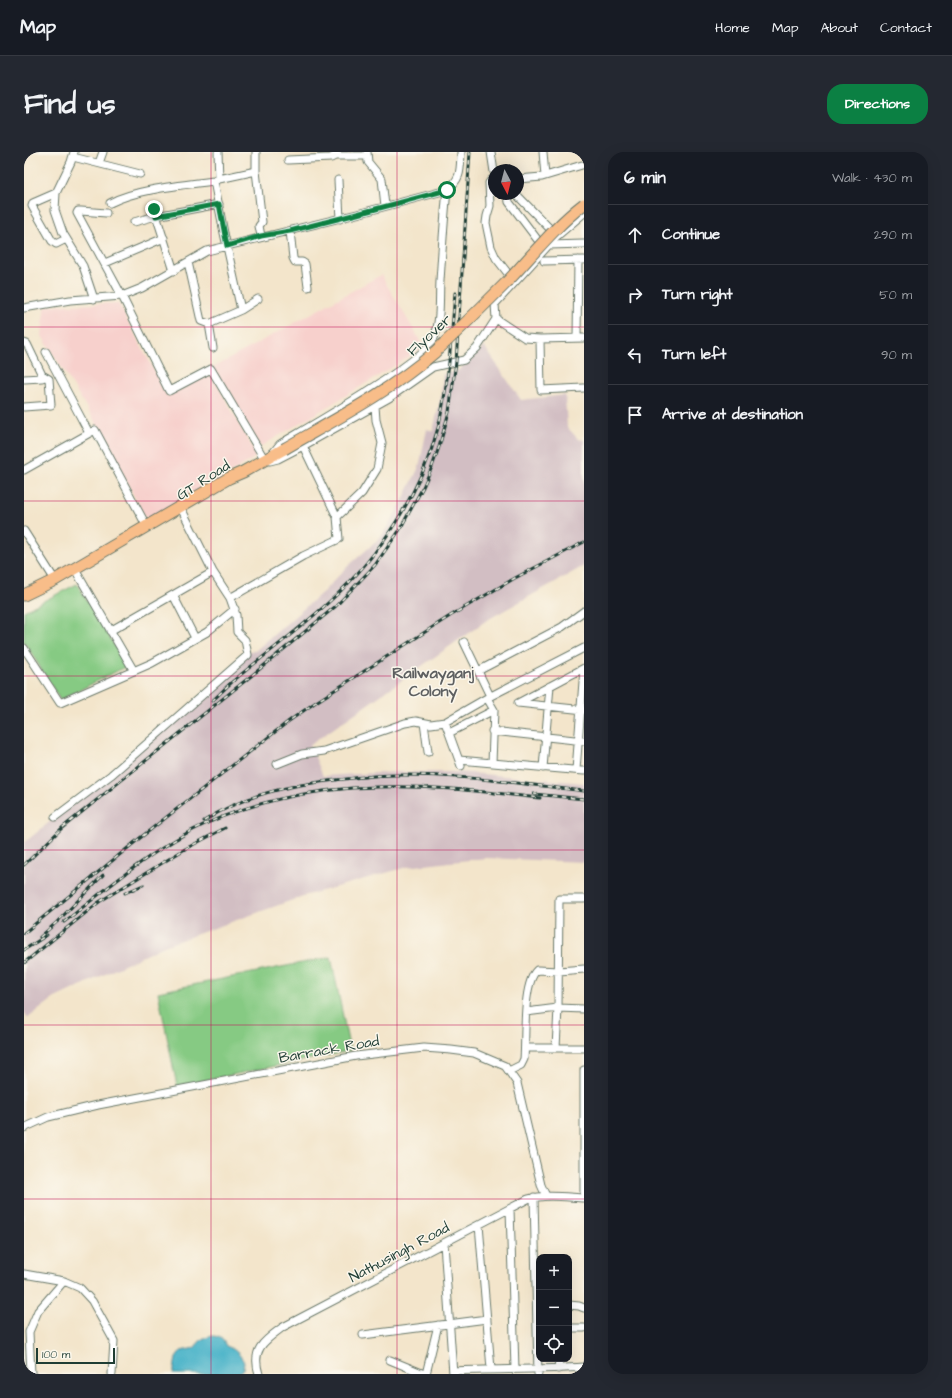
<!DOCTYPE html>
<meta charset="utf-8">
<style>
body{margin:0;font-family:"Architects Daughter",sans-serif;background:#242831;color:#f1f3f6}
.controls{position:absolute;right:12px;bottom:12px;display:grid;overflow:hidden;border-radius:8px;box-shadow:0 4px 16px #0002}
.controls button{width:36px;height:36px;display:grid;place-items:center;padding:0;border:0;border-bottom:1px solid #363941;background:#171b24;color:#f1f3f6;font:20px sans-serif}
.compass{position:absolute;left:464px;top:12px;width:36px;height:36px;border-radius:50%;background:#171b24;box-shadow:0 4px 16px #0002;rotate:173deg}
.scale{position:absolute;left:12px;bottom:10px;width:79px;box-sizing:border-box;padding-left:4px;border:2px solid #1f3d34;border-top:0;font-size:11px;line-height:14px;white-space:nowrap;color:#1f3d34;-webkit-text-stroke:3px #fbf7ec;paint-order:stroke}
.stop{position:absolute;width:12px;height:12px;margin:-9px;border:3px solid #0b8043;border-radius:50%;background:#fff}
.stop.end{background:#0b8043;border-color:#fff;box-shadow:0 1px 4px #0008}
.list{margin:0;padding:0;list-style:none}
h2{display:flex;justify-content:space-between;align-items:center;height:52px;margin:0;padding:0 16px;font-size:17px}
h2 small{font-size:13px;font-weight:400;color:#9ea1a6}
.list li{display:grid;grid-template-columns:26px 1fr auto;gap:12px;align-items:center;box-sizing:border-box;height:60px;padding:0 16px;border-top:1px solid #363941}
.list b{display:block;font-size:15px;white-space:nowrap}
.list em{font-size:13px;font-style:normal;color:#9ea1a6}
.icon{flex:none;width:22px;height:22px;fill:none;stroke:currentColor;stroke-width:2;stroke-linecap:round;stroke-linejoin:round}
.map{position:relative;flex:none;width:560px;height:1222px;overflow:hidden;border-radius:16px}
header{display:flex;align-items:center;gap:24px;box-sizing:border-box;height:56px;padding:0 20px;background:#171b24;border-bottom:1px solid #363941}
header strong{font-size:19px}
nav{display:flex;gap:22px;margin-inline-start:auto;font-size:14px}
.intro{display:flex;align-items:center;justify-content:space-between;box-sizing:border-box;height:96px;padding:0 24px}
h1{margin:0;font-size:28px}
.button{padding:10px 18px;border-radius:16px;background:#0b8043;color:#fff;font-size:14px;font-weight:700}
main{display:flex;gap:24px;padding:0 24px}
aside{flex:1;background:#171b24;border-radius:16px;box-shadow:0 4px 16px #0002}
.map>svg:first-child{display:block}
.built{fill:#f7d0cc}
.railway{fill:#d2bec3}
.grass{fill:#86ca83;stroke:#52845c}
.water{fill:#4bb4c9;stroke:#35787e}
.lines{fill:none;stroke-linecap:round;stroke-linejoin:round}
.minor-casing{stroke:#697869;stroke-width:9}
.highway-casing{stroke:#697869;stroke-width:13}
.minor{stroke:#fff;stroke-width:7}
.highway{stroke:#f8bd89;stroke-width:11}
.rail-casing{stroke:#1f3d34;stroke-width:3}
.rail{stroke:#fbf7ec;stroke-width:1.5;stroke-dasharray:4.5;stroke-linecap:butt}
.highway-bridge-casing{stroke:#697869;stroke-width:13;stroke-linecap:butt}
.highway-bridge{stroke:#f8bd89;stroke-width:11}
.route{stroke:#0b8043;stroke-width:5}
.grid{fill:none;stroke:#c2185b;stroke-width:1;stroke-opacity:0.55}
.labels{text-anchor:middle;stroke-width:3;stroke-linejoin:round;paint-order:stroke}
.street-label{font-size:15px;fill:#1f3d34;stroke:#fbf7ec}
.neighbourhood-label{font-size:16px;font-weight:bold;fill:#5e6061;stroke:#fbf7ec}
</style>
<header>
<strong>Map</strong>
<nav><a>Home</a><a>Map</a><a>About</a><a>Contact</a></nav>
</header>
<div class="intro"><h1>Find us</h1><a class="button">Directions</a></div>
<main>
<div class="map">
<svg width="560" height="1222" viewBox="0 0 560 1222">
<rect width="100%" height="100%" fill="#fbf7ec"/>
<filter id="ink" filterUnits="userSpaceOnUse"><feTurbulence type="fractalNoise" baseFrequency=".025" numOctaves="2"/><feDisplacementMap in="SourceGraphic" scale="8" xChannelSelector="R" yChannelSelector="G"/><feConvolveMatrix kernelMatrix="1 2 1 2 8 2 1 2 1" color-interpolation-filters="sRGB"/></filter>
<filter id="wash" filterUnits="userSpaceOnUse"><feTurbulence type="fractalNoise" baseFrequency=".012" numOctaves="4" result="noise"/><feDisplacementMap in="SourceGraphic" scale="16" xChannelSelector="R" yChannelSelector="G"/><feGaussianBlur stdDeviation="0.9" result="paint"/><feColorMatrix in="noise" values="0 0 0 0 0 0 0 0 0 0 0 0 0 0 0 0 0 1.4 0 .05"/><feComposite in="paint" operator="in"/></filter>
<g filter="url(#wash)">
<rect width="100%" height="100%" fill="#f3e5cb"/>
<path class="built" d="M357,123L400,195L356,223L236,295L187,217Z
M94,151L144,244L186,220L233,304L158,352L124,371L72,271L18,184L20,159L23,154Z"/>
<path class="railway" d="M460,194L497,248L541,243L543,275L554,287L560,288V414L463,468L286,593L299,624L371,620H435L560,631V710L462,706L383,715L280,744L140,794L29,847L4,866L0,860V691L199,528L224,499H231L300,439L322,416L357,385L376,354L395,315L403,277L409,279L417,244L419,222L435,218Z"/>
<path class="grass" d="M53,432L103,514L36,548L0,489V459Z
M307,805L326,899L153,934L134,840Z"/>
<path class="water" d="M188,1184C196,1184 199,1187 202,1194C211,1197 215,1201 220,1210L219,1217L214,1222H149L152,1206L157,1199L170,1196L178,1187Z"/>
</g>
<g filter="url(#ink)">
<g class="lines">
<defs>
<path id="minor" d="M50,0L47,10L32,41L31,58L39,81L59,114L70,147
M343,0L344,10L358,27L361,54
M467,0L470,20
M519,0L521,24
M311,4H343
M49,5L116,22
M264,8L307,6L311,4L312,0
M75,11L79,0
M232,19V0
M195,27L232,19L238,70L235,74L237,84
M494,27L518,25L558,13
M314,28L316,67
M470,28H467L465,31L466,54L463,64L462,71L467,95L472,106L489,128
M32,41L9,51L8,54L28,89L32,92L42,87
M487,42L484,43L485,50L519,95
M492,42L531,82
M86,51C112,37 160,33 190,29
M130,57L150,119
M82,61L57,59H54L53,61L98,144L145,239L187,217L241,308L246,309L254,307L279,294L365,246L409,215L440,208L453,196L472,167L471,152L533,84L560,61
M110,70L132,64L195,52
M266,79L269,106L271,110H278L281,112L284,135
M525,93L560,92
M520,109L560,108
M164,110L177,169L185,172
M81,111L140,86
M0,156L46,148L98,144L118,136L183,99L333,62L423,38C438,26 436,18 437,0
M217,158L234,147
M472,167L501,186L516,187L560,186
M553,186L554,108
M516,187L517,238L560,236
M0,191L3,192L18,223V226L0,227
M189,196L185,172L217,158L200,81L190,29L195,27L194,0
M22,200L65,281
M0,255L27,253L25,227L18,223
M248,302L256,292C283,276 402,209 410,186C417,169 415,147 416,129C418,99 420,68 423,38
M0,318L71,278L123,375
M159,360L189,420L206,446L279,404L315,387L313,365L279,294
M313,365L338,341L353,317L358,291L352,268L351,254
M0,379L31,428
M53,421L110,519
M149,443L171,486
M86,479L189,420
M440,490L466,544
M0,496L36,551L128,511L183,480L211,457
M454,519L538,475L560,459
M463,546L470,558L468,611
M494,551L560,516
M494,551L560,558
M421,570L437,614
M400,571L404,600
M468,579L560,589
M425,581L470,558
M435,608L560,619
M253,612L278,602L300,599L381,571L392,569L407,572L421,570L463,546L560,496
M519,616L526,534
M552,618L560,517
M31,665L87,623L224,503L221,488L213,480L212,463L206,446
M502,860L534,856L560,857
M501,896H560
M532,896L534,856L535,747H560
M485,919L497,913L500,907C502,886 498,832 513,818L535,819L560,817
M0,976L24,965L74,953L332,904L400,896L427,898L450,901L481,914L493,931L517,1033L522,1044
M510,1045L514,1222
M560,1046V918
M486,1057L491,1217
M455,1073L467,1217
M420,1091L429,1222
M0,1122L40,1129L14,1159L5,1180L7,1222
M40,1129L56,1136L68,1149L90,1189L88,1222
M545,1153L555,1154L560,1156
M545,1176H560
M339,1183L463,1167
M366,1208L400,1222
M534,1217L535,1207
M429,1219C473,1217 516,1218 560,1215
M235,1222C227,1197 240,1189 259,1175L504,1047C522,1042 541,1045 560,1046
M402,1222L414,1173"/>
<path id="highway" d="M0,443L31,428L205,326L219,320L260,297"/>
</defs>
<use href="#minor" class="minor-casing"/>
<use href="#highway" class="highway-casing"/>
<use href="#minor" class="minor"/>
<use href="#highway" class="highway"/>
<defs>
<path id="rail" d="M188,549C195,543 201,536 208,530C240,503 275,478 306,449C355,405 397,340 414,276C425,232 427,186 431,141
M510,642L560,647
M180,669C220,643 265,633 312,628C332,626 352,623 372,623C435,622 498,632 560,639
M0,713L38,676L237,516L312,454L351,413L375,379L399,335L408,315L415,295L425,260L432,210L446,0
M101,741L119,733
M40,770C80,739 118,706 163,681C219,651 289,636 353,635C407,633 461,640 516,646
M0,781L116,686L265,569L292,550L426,464L491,426L560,390
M16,785L33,770L79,723
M0,798L23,783
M0,811L75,750L161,697L201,676"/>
</defs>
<use href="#rail" class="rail-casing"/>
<use href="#rail" class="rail"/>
<defs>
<path id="highway-bridge" d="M260,297C312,267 365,240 411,200C435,178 458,155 481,132C507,105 530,75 560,52"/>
</defs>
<use href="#highway-bridge" class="highway-bridge-casing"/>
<use href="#highway-bridge" class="highway-bridge"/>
</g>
</g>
<g class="lines" filter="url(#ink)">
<path class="route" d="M130,57L132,64L195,52L203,94L237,84L266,79L333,62L423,38"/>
</g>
<path class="grid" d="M187,0V1222M373,0V1222M0,175H560M0,349H560M0,524H560M0,698H560M0,873H560M0,1047H560"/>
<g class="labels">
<g class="street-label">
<text transform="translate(405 183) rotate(-42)" y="5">Flyover</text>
<text transform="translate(179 328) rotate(-33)" y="5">GT Road</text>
<text transform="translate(305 897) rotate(-10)" y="5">Barrack Road</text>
<text transform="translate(375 1100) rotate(-28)" y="5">Nathusingh Road</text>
</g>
<g class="neighbourhood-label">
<text x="409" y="526">Railwayganj<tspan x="409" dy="18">Colony</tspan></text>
</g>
</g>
</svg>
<div class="controls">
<button>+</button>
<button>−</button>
<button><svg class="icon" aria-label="locate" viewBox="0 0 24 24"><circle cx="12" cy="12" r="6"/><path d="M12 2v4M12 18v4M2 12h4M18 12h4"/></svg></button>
</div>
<svg class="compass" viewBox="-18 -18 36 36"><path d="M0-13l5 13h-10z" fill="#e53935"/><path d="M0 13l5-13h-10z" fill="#9ea1a6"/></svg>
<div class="scale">100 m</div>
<div class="stop" style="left:423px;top:38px"></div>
<div class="stop end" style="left:130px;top:57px"></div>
</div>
<aside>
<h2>6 min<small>Walk · 430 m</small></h2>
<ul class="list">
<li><svg class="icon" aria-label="ahead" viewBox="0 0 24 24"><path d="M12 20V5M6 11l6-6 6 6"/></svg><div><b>Continue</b></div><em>290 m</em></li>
<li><svg class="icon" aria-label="right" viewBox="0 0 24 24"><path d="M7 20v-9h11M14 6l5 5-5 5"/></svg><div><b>Turn right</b></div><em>50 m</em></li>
<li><svg class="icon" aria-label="left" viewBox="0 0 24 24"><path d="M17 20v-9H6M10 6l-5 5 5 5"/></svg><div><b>Turn left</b></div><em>90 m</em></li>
<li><svg class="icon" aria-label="arrive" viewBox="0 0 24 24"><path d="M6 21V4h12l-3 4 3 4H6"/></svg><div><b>Arrive at destination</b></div></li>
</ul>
</aside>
</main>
